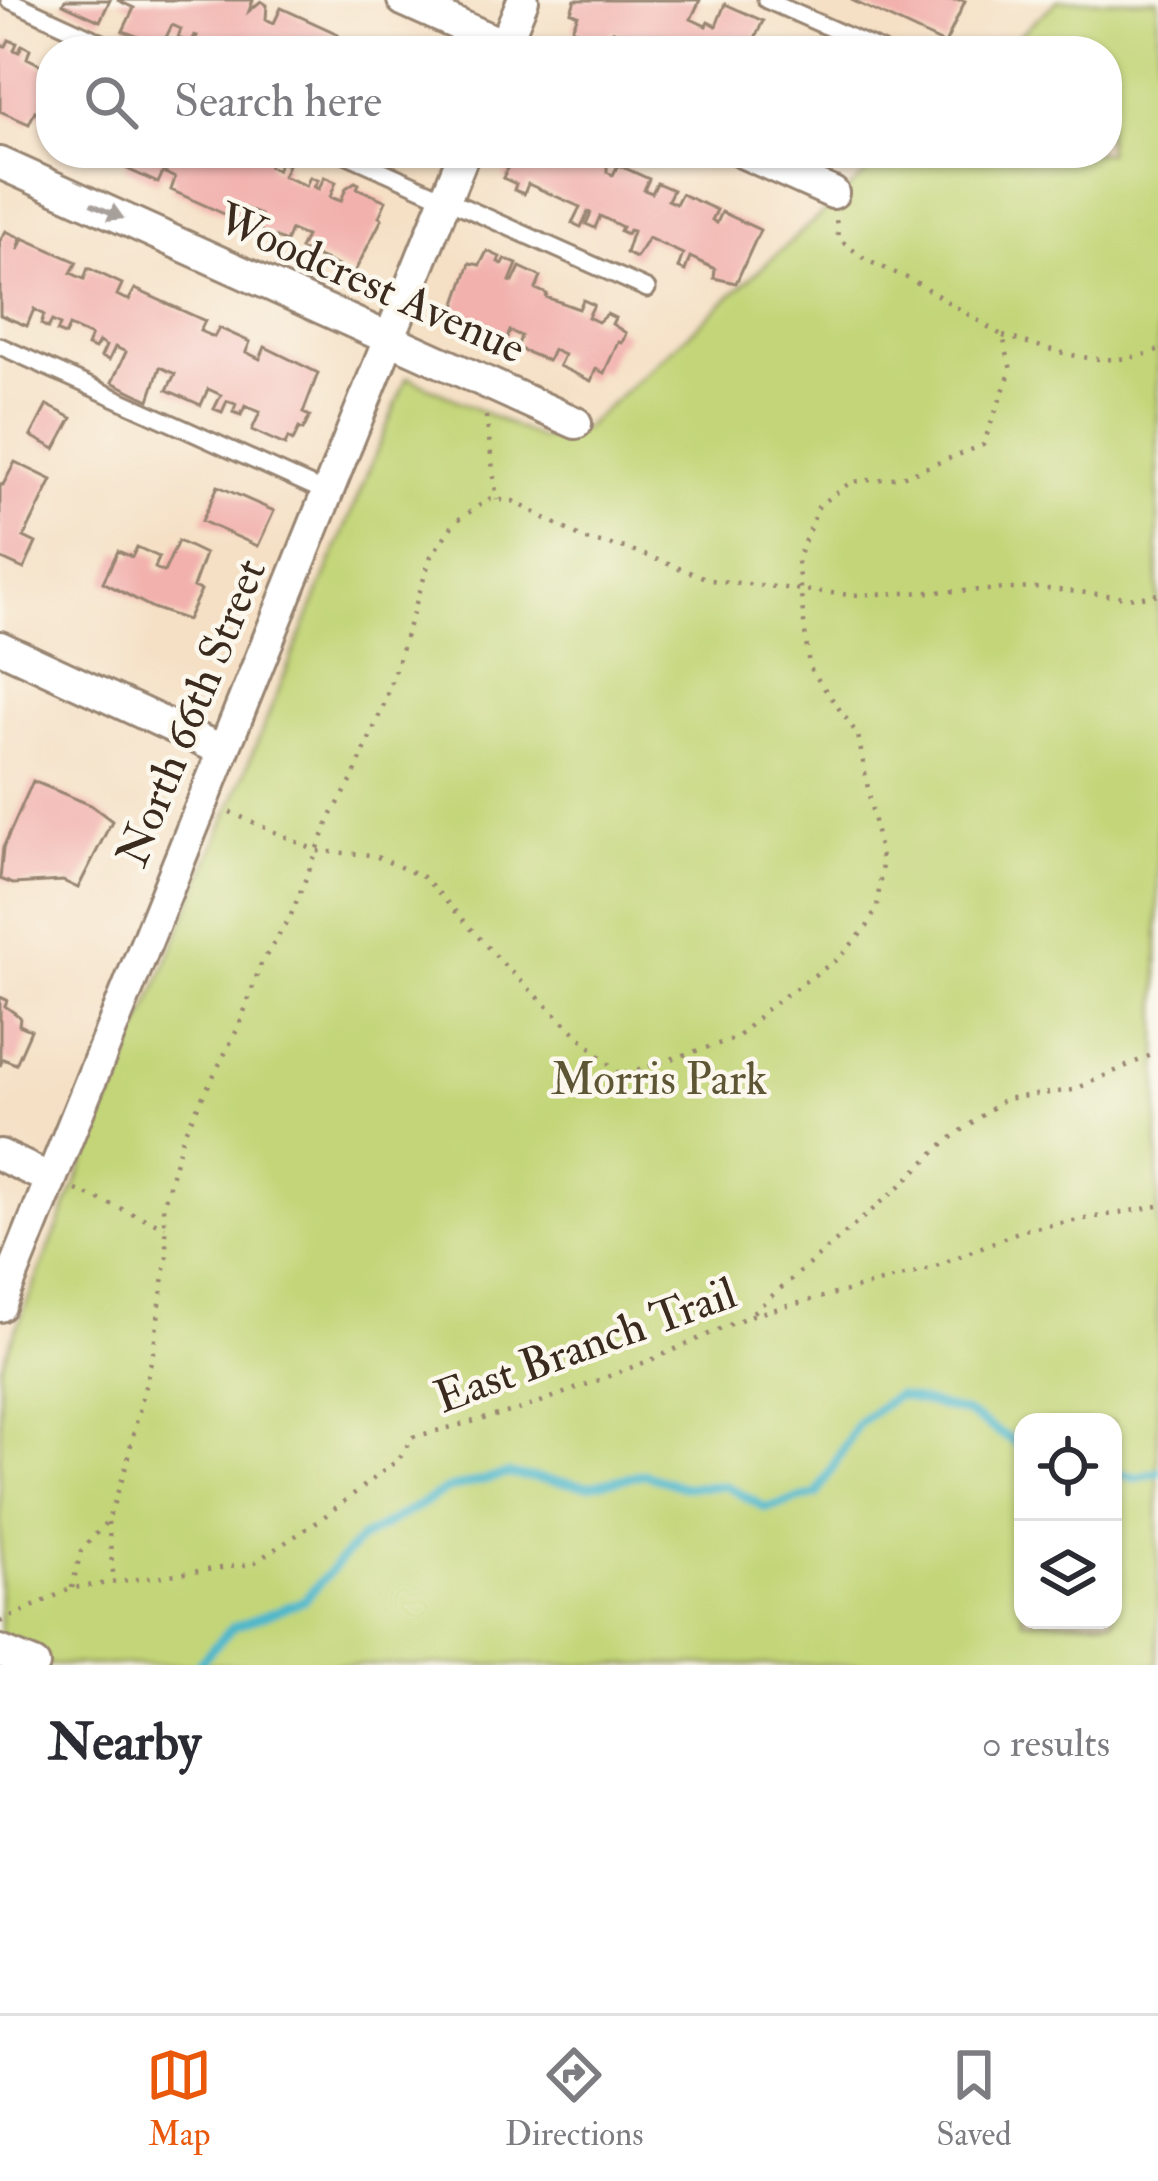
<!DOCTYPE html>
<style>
body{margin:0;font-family:"IM FELL Double Pica",serif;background:#f7f7f7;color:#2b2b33}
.controls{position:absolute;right:36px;bottom:36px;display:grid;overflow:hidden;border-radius:24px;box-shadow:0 3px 9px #0004}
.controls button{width:108px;height:108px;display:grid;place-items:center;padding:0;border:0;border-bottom:3px solid #e1e1e2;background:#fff;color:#2b2b33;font:60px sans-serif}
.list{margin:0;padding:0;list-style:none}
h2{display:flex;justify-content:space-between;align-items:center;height:156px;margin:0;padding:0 48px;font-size:51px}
h2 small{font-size:39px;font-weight:400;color:#7c7c81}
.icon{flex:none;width:66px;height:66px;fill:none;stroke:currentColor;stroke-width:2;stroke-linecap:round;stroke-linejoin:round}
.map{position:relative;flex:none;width:1158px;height:1665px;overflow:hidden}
.search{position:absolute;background:#fff;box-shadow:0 3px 9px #0004;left:36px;right:36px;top:36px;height:132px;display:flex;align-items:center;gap:30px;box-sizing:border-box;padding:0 42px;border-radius:48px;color:#7c7c81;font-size:45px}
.sheet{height:348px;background:#fff}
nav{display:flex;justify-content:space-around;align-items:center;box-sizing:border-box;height:168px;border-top:3px solid #e1e1e2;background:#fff;font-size:33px;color:#7c7c81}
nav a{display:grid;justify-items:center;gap:6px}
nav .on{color:#ea580c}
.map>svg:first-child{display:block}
.green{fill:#c3d578;stroke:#7f804b;stroke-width:3;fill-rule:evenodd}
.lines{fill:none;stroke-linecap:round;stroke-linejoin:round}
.stream{stroke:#4db7cb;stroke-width:9}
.building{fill:#f2b1ad}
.lane-casing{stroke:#988572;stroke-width:21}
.street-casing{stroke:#988572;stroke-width:36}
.path{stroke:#988572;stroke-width:4.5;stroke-dasharray:3 9;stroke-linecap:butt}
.lane{stroke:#fff;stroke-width:15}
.street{stroke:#fff;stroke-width:30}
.oneway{fill:#a79f9a}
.labels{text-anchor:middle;stroke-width:9;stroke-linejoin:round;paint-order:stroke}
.street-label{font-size:45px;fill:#3b2a1e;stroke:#fbf7ec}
.park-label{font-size:45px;fill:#5d5534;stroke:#fbf7ec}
</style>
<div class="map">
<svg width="1158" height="1665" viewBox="0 0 1158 1665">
<rect width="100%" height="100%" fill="#fbf7ec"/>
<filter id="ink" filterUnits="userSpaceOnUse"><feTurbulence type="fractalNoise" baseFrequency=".00833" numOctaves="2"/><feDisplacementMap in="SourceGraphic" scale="24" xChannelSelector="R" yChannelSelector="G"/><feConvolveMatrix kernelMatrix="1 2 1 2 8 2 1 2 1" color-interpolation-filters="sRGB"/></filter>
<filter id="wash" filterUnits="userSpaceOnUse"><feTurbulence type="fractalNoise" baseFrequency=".004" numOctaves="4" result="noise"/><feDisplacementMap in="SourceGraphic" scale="48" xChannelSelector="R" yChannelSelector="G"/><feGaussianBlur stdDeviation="2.7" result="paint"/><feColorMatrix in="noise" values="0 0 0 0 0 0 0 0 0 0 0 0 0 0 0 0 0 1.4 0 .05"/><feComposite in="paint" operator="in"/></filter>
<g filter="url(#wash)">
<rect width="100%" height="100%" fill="#f5e0c5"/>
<path class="green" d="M1058,0H1158V1665H0V1368L407,377L541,439L583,429L889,153H1107V51H1002ZM1023,1422H1113V1620H1023Z"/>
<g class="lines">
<path class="stream" d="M1113,1472L1136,1478L1158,1472
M197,1665L233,1627L303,1601L360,1539L448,1489L508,1474L589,1486L644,1474L683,1487L726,1486L766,1508L817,1494L858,1423L897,1395L967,1413L1023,1447"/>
</g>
<g id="blocks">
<path class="building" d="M65,0H110L100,21L63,4Z
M117,0H253L249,11L261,1L267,5L266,19L274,23L281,8L338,34L330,51H190L197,36L194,35L190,43L178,38L181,29L172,25L162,46L123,31L134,8Z
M575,0H700L691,19L706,26L708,22L716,26L725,4L763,21L749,51H651L635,44L625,51L617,42L620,34L613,31L606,43L572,29L578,15L571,12Z
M851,0H962L965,1L945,44Z
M9,40L17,43L14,50L19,52L22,45L30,49L27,58L51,70V135L42,131L48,119L35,111L29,124L0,111V46H6Z
M128,153H265L272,158L269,166L277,170L280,162L288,165L283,176L306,186L310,177L318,180L314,187L319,189L324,177L336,182L330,197L341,201L346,188L355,182L359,184L357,188L386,201L379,217L382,219L354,273L300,249L306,236L298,233L291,230L286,242L255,228L261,215L246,209L240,221L171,190L175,178L163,172L158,183L125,168Z
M514,153H591L607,160V172L613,175L618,165L649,179L644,190L652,193L657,183L673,190L668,200L676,204L681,194L717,210L712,220L717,223L722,212L760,230L736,283L714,278L715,269L690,257L685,271L678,268L683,254L648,238L636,258L626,253L633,231L629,230L627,234L620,231L622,227L600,216L595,228L586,224L591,213L588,212L581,227L572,223L580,207L528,184L524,194L514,190L516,184L503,178Z
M6,231L21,238L18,250L23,238L77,262L71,273L84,279L88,268L122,284L117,295L123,298L129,300L135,289L205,321L200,331L214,337L219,328L250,342L246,352L260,359L265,347L318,373L303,413L310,416L303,430L299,428L293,441L288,438L285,445L267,437L252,430L260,412L245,406L241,415L233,412L236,404L227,401L222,412L214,409L221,395L208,389L201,405L167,390L175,374L160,367L149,400L112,382L126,352L115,347L109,360L101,357L106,346L99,342L95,349L87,346L91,336L69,326L65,335L57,332L60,325L52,321L48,328L41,324L44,315L34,309L27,326L0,315V241Z
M487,251L500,257L498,262L503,264L505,259L517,264L510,281L513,282L520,267L541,277L536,289L547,294L546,297L579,309L583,300L594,305L588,317L598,322L607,314L615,318L612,324L626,333L622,343L618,342L604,373L596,369L591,381L559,366L564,355L553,350L548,361L517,348L521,336L510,331L505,342L451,318L470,263L480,265Z
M47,405L72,418L55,449L31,436Z
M15,462L52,480L24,537L36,543L24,569L0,558V484L3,485Z
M218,486L274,511L258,546L202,521Z
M178,541L205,554L193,587L201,590L187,620L153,608L103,582L118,551L132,557L137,547L159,557L155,568L164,572Z
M33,781L91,805L112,821L78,888L63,881L13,884L0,879L3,848Z
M0,997L7,1000L5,1006L20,1017L19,1025L31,1030L16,1064L3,1059L0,1066Z"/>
</g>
</g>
<g filter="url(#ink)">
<use href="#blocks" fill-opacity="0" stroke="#988572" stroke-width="3"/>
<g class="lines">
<defs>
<path id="lane" d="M9,0L120,51
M766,0L882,51
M343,153L647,289
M0,346L327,493"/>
<path id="street" d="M403,0L517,51
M502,51L523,0
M744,153L833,193
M0,163L576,423
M0,647L222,750
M0,1155L50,1179
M0,1306L464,153
M0,1651L34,1665"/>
</defs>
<use href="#lane" class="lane-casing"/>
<use href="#street" class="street-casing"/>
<path class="path" d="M1003,336C1058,350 1100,372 1158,350
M486,416L497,500
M230,812L317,851L373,855L425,878L503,964L620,1075L737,1038L770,1006L839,958L867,927L877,907L882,864L858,735L809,667L797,560L819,505L851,482L902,477L983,445L1011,370L1003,336L914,281L866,260L838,238L836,219
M76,1190L165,1227
M753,1312L898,1188L941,1146L1004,1099L1073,1090L1158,1052
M108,1522L114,1582
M72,1588L81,1551L108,1520L124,1474L153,1353L167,1255L163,1207L183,1135L239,1026L261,964L291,915L331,816L352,780L384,704L431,556L455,522L489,499L513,501L586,540L626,548L711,580L850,595L1038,588L1137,598L1158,594
M0,1622L72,1588L252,1564L317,1522L398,1460L413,1437L525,1408L651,1360L749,1316L924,1271L1023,1230L1158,1206"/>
<use href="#lane" class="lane"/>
<use href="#street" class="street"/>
</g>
<defs><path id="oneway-solid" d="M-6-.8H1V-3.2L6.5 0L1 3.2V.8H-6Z" transform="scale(3)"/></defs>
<use class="oneway" href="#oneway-solid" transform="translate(107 211) rotate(24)"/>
</g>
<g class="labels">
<g class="street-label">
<text transform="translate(372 282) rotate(24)" y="16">Woodcrest Avenue</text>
<text transform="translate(190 712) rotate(-68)" y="16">North 66th Street</text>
<text transform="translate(585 1344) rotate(-20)" y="16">East Branch Trail</text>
</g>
<g class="park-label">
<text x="659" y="1094">Morris Park</text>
</g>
</g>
</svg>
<div class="controls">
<button><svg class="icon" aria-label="locate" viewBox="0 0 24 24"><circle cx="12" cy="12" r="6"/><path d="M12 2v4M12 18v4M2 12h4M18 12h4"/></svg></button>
<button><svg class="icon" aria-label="layers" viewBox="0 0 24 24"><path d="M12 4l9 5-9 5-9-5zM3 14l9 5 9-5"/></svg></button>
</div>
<div class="search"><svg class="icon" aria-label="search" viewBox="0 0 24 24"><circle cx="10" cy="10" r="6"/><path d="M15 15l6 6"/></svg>Search here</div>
</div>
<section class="sheet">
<h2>Nearby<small>0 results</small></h2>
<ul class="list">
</ul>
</section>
<nav>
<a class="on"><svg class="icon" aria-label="map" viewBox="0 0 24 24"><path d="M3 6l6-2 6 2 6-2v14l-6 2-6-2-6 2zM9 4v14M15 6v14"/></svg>Map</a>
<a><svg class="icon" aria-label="directions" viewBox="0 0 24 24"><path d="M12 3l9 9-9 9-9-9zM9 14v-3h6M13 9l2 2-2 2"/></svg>Directions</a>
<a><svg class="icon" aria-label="saved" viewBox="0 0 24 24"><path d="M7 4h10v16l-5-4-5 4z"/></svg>Saved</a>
</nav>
